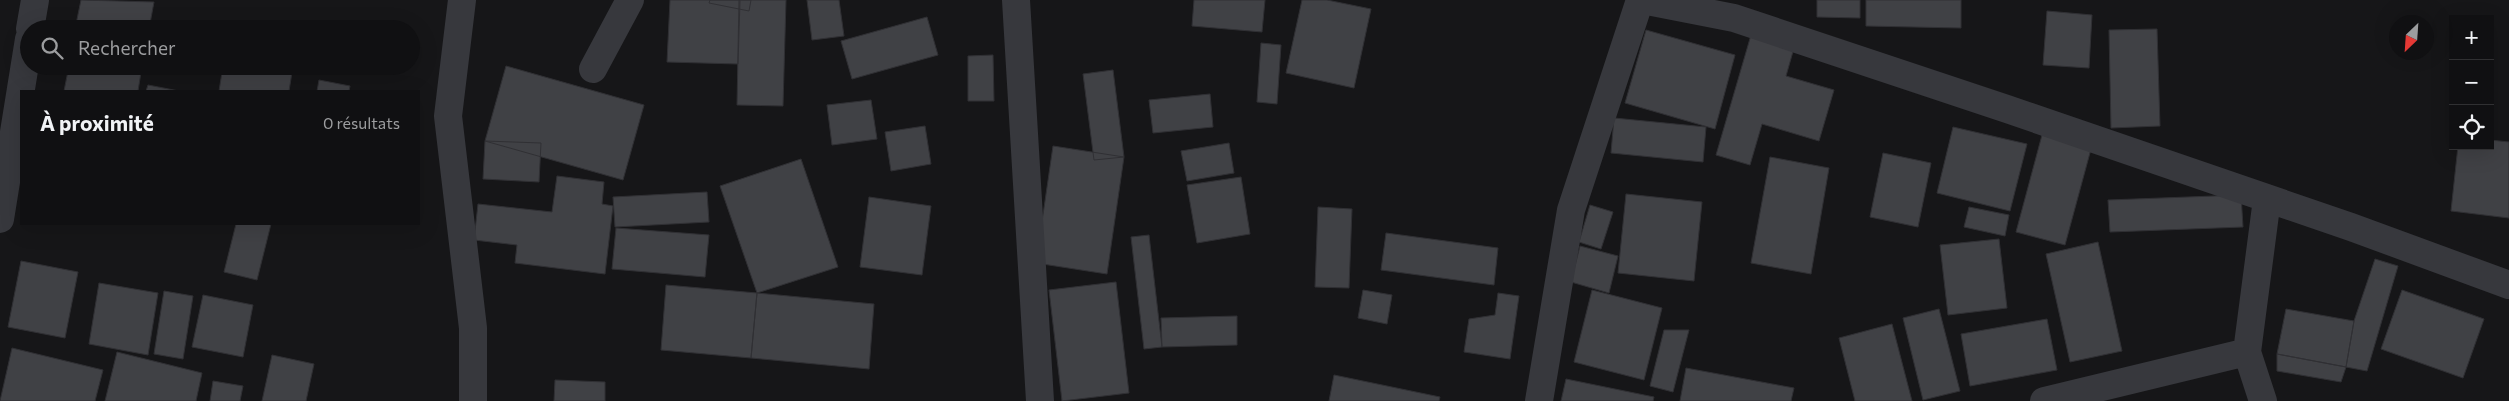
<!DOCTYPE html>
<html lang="fr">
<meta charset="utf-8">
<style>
body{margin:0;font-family:Commissioner,sans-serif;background:#19191b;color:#f1f3f6}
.controls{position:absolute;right:15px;top:15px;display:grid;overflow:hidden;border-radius:0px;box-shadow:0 5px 20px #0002}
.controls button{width:45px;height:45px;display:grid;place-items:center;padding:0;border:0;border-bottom:1px solid #303032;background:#101012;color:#f1f3f6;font:25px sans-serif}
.compass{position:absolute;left:2389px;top:15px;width:45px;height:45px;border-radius:50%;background:#101012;box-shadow:0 5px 20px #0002;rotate:205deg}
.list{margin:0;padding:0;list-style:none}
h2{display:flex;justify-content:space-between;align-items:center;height:65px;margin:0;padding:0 20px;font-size:21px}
h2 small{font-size:16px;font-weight:400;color:#9c9d9f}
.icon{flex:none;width:28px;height:28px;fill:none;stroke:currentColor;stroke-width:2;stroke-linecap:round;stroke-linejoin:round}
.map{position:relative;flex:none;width:2509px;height:401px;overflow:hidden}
.search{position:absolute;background:#101012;box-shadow:0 5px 20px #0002;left:20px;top:20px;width:400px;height:55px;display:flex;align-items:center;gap:12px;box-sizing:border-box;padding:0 18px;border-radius:28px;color:#9c9d9f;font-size:19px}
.panel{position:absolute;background:#101012;box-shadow:0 5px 20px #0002;left:20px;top:90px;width:400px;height:135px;border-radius:0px}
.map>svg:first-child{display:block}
.building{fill:#404145;stroke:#303034}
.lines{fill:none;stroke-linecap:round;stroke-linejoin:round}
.minor{stroke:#37383d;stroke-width:28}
</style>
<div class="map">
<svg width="2509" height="401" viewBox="0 0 2509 401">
<rect width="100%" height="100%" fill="#161618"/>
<path class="building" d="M81,0L154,2L149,29H75Z
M670,0H740L738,64L667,62Z
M710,0H751L749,11L709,3Z
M739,0H786L783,106L737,105Z
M807,0H839L844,36L812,40Z
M1194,0H1265L1262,32L1192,26Z
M1302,0H1327L1371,9L1354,88L1286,73Z
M1817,0H1860V18L1817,17Z
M1866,0H1961V28L1866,26Z
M2047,11L2092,15L2089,68L2043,65Z
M927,17L938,55L852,79L841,41Z
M384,23L401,29H382Z
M2157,29L2160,126L2111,128L2109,30Z
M1646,30L1735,55L1715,129L1625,103Z
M1751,35L1794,48L1786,76L1834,90L1819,141L1762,124L1750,165L1716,155Z
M1261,43L1281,45L1277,104L1257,102Z
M993,55L994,101H968V56Z
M69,66H142L138,91H64Z
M223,66H293L289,91H219Z
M506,66L644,105L623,180L485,141Z
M1113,70L1124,157L1094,160L1083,74Z
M319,80L350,86L349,91H317Z
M148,85L179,91H146Z
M1210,94L1213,127L1153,133L1149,100Z
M871,100L877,139L832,145L827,105Z
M1614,118L1706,127L1703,162L1611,153Z
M925,126L931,164L891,171L885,132Z
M1953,127L2027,144L2010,211L1937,193Z
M2042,135L2091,149L2065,245L2016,232Z
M2490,140L2509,142V218L2451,211L2458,146H2490Z
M485,141L541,143L539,182L483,179Z
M1229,143L1234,173L1187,181L1181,151Z
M1053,146L1124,157L1107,274L1036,263Z
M1883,153L1931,163L1918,227L1870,217Z
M1770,157L1829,168L1811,274L1751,263Z
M801,159L838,267L757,293L720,186Z
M557,176L604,182L602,204L613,206L605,274L515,263L517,245L474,240L478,204L552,212Z
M1241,177L1250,234L1197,243L1187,185Z
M707,192L709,222L615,227L613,197Z
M1626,194L1702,202L1694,281L1618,273Z
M2241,195L2243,227L2110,232L2108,200Z
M869,197L931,206L922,275L860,267Z
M1590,205L1613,212L1601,249L1579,242Z
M1318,207L1352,209L1349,288L1315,287Z
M1969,207L2009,215L2005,236L1964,227Z
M236,224H271L257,280L224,272Z
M616,228L709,235L705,277L612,269Z
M1386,233L1498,248L1494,285L1381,270Z
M1149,235L1162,347L1144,349L1131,237Z
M1999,239L2007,308L1948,315L1940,245Z
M2098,242L2122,351L2070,362L2046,254Z
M1580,246L1618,256L1609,293L1571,282Z
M2375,259L2398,266L2367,371L2346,367L2354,321Z
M21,261L78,272L65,338L8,327Z
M1116,282L1129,393L1062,401L1049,290Z
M99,283L158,293L148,355L89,344Z
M666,285L757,293L751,358L661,350Z
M1363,290L1392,295L1387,324L1358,318Z
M1592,290L1662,308L1644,380L1574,362Z
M2402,290L2484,319L2463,378L2381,349Z
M164,291L193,296L183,359L154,354Z
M757,293L874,304L869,369L751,358Z
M1498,293L1519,296L1510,359L1464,352L1469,319L1495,315Z
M203,295L253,305L243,357L192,347Z
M1939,309L1960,391L1923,400L1903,318Z
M2286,309L2354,321L2346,367L2277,354Z
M1237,316V345L1162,347L1161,318Z
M2047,319L2057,370L1970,386L1961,334Z
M1892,324L1912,401H1855L1839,338Z
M1664,330H1689L1673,392L1650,386Z
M12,348L103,370L95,401H0Z
M117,352L202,373L196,401H105Z
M2277,354L2346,367L2341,382L2277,371Z
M272,355L314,364L306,401H262Z
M1686,368L1794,388L1791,401H1680Z
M1334,375L1440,397L1439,401H1329Z
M1566,379L1654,397L1653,401H1561Z
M555,380L605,382V401H554Z
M213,381L243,386L240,401H210Z"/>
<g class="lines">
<path class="minor" d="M462,0L448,116L473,328V401
M1016,0L1040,401
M1642,0L1734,18L2007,109L2351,227L2509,285
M30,29L35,0
M593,69L630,0
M0,219L29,39
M1539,401L1571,210L1640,0
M2044,401L2247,352
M2263,401L2247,352L2267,199"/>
</g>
</svg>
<div class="controls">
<button>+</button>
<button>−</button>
<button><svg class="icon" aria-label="locate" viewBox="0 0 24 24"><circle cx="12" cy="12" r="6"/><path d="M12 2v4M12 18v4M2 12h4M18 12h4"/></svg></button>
</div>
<svg class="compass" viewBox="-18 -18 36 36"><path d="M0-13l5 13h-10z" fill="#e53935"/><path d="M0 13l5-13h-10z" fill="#9c9d9f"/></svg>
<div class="search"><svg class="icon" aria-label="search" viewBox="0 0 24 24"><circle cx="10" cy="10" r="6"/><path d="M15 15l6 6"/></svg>Rechercher</div>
<section class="panel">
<h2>À proximité<small>0 résultats</small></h2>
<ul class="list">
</ul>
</section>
</div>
